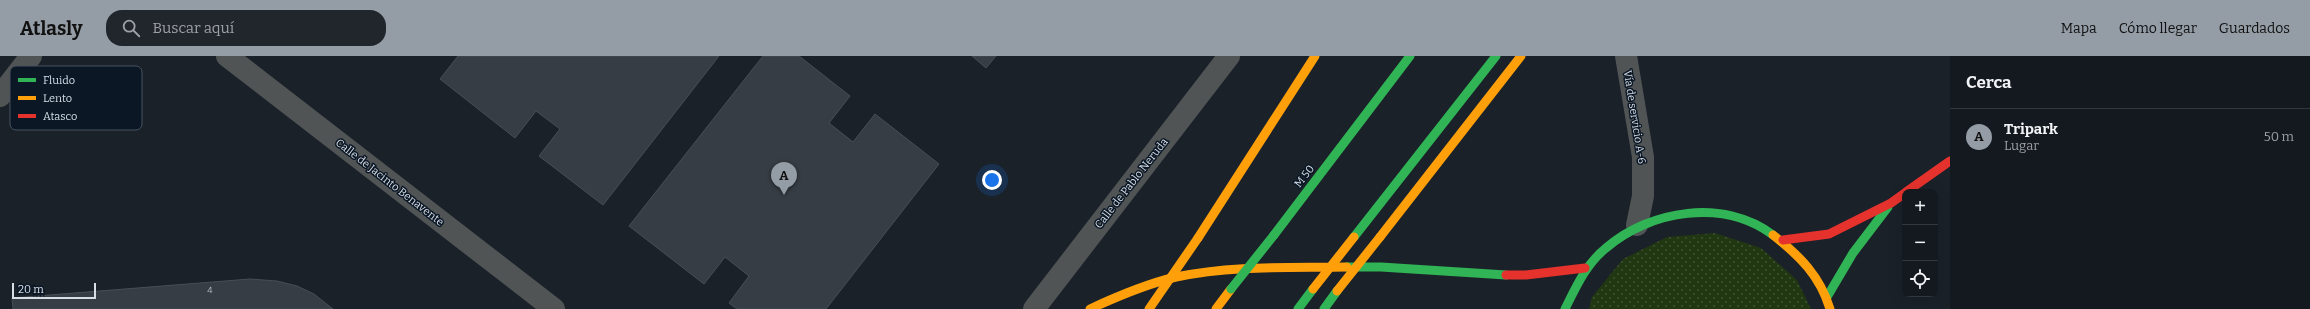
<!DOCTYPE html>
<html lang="es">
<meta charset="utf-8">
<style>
body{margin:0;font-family:Bitter,serif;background:#21262c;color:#f1f3f6}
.controls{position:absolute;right:12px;bottom:12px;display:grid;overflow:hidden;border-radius:8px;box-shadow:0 4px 16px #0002}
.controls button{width:36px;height:36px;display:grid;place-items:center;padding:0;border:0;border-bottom:1px solid #33383d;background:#14191f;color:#f1f3f6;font:20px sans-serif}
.scale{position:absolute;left:12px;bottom:10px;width:84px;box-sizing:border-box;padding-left:4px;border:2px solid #d6dee8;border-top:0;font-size:11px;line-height:14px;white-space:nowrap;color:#d6dee8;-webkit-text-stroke:3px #0b1725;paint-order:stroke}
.you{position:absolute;left:992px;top:124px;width:14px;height:14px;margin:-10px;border:3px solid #fff;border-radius:50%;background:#1a73e8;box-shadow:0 0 0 6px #1a73e833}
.badge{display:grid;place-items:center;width:26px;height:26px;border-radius:50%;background:#949ca5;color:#111;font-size:13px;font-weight:700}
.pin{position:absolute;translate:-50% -33px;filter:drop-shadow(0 1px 2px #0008)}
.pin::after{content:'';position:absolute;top:21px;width:14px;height:12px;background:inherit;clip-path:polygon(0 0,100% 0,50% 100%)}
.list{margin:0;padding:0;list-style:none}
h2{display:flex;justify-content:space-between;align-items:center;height:52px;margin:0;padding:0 16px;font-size:17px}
h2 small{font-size:13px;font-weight:400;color:#9da0a4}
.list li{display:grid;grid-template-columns:26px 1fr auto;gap:12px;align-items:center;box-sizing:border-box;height:56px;padding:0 16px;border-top:1px solid #33383d}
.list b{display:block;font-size:15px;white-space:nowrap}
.list p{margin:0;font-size:13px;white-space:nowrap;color:#9da0a4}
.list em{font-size:13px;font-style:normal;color:#9da0a4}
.icon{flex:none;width:22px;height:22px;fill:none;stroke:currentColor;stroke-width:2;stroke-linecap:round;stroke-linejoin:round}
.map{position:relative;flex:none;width:1950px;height:253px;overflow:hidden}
header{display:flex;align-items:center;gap:24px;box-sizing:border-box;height:56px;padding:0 20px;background:#949ca5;color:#111}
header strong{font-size:19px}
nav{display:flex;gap:22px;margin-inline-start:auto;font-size:14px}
.search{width:280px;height:36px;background:#21262c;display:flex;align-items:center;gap:10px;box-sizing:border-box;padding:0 14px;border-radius:16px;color:#9da0a4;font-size:15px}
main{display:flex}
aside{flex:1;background:#14191f}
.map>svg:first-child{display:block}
.garden{fill:url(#garden-dots)}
.building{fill:#373d45;stroke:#484e55}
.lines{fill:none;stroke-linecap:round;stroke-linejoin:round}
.street{stroke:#505455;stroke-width:22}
.fast{stroke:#30b455;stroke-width:9}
.slow{stroke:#ff9f0a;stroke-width:9}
.jam{stroke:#e5322d;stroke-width:9}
.fast-bridge{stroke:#30b455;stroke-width:9}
.slow-bridge{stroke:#ff9f0a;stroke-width:9}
.labels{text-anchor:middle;stroke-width:3;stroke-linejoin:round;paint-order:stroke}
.number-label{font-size:9px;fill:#aeb6bf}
.street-label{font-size:11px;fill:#d6dee8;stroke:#0b1725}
.key{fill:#0b1725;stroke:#485360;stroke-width:1}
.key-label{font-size:11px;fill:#d6dee8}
</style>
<header>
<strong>Atlasly</strong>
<div class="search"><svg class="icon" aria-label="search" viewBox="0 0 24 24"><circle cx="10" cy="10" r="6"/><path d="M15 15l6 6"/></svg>Buscar aquí</div>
<nav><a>Mapa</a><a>Cómo llegar</a><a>Guardados</a></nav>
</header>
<main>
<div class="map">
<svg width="1950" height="253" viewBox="0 0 1950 253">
<defs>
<pattern id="garden-dots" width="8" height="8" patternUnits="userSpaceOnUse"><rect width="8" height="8" fill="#203712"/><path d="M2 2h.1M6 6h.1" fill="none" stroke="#405434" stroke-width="1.8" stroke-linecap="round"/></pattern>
</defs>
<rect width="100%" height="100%" fill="#1a2129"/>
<path class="garden" d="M1715,177L1761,192L1797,224L1811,253H1589L1592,241L1623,203L1667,181Z"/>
<path class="building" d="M458,0H719L603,149L539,100L560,73L536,55L515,82L440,23Z
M763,0H799L850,40L829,67L853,86L875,58L939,108L826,253H737L729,247L749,220L725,201L704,228L629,170Z
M972,0H996L986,12Z
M250,223L277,225L297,230L314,238L333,253H13L12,242Z"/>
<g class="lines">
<path class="street" d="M227,0L554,253
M1626,0L1643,101V140L1637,169
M0,40L31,0
M1034,253L1229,0"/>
<path class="fast" d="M1274,179L1410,0
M1354,181L1496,0
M1347,211H1381L1506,219
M1827,241L1853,197L1888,151
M1298,253L1313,233
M1324,253L1337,235
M1565,253C1576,231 1586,208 1606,192C1650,154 1724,142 1773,179"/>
<path class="slow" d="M1773,179C1800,200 1820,220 1830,253
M1380,181L1521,0
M1198,182L1315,0
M1090,253C1118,240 1146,228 1176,221C1232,209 1290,212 1347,211
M1216,253L1231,233"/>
<path class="jam" d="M1906,136L1950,105
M1783,184L1829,178L1891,147L1905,137
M1506,219H1526L1585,212"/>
<path class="fast-bridge" d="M1231,233L1274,179"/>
<path class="slow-bridge" d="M1313,233L1354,181
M1337,235L1380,181
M1149,253L1198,182"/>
</g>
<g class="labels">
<g class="number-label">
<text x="210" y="237">4</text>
</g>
<g class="street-label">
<text transform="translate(1635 61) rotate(81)" y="4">Vía de servicio A-6</text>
<text transform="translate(1304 120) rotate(-52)" y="4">M 50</text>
<text transform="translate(390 126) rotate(38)" y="4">Calle de Jacinto Benavente</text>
<text transform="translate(1131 127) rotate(-52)" y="4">Calle de Pablo Neruda</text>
</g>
</g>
<rect x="10" y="10" width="132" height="64" rx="6" class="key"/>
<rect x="18" y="22" width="18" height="4" fill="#30b455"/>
<rect x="18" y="40" width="18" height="4" fill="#ff9f0a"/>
<rect x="18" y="58" width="18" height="4" fill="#e5322d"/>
<g class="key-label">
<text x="43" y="28">Fluido</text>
<text x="43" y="46">Lento</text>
<text x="43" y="64">Atasco</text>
</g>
</svg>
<div class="controls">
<button>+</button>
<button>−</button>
<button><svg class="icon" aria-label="locate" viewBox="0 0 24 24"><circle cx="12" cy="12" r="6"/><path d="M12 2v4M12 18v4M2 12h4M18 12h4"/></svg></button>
</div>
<div class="scale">20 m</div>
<div class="you"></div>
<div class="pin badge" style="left:784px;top:139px">A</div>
</div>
<aside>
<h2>Cerca<small></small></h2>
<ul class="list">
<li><span class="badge">A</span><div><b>Tripark</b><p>Lugar</p></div><em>50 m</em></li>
</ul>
</aside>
</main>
